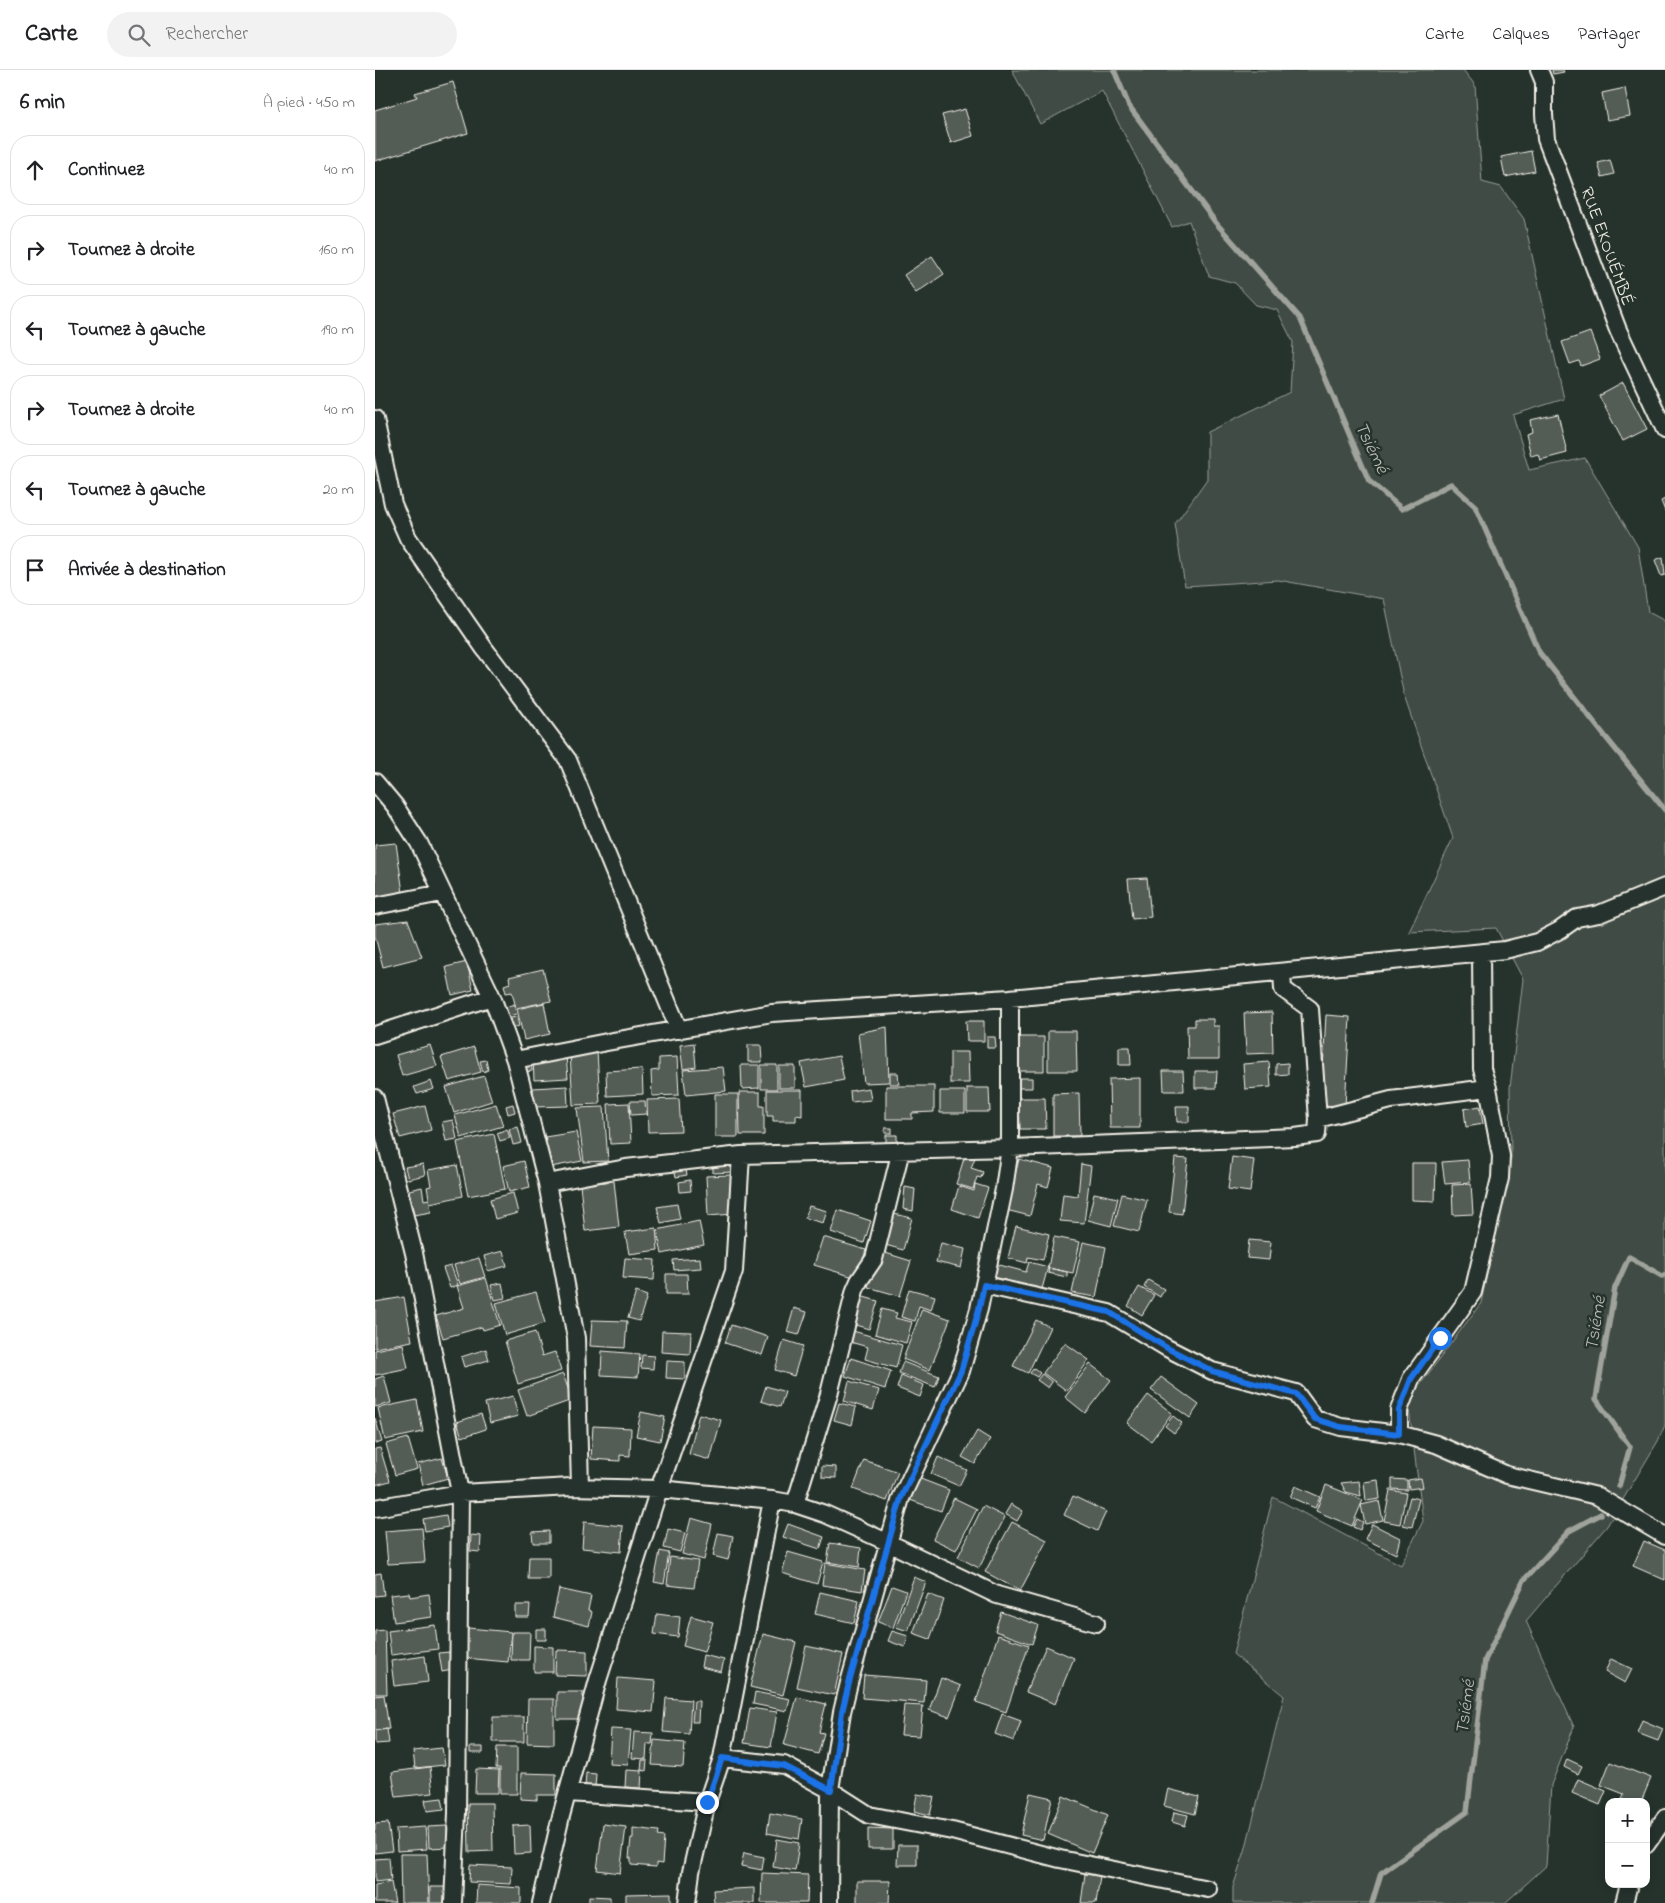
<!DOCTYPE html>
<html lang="fr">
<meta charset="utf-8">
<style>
body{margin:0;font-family:"Indie Flower",sans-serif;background:#f2f2f2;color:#202124}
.controls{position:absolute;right:15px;bottom:15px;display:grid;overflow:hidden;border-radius:10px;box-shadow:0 2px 12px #0003}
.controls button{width:45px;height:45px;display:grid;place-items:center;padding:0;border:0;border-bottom:1px solid #e0e0e0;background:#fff;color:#202124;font:25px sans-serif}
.stop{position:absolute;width:15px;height:15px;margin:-11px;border:4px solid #1a73e8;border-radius:50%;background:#fff}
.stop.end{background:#1a73e8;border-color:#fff;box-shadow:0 1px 5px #0008}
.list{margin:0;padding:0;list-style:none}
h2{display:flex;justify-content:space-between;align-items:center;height:65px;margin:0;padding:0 20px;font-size:21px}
h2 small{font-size:16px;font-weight:400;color:#757577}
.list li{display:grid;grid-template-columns:32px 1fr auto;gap:15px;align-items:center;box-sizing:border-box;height:70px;margin:0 10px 10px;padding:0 10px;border:1px solid #e0e0e0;border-radius:20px}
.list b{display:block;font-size:19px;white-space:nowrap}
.list em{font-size:16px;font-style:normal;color:#757577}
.icon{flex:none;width:28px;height:28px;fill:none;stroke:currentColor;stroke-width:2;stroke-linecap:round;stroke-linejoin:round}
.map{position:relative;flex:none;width:1290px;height:1833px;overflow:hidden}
header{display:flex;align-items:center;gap:30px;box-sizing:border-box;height:70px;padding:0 25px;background:#fff;border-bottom:1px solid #e0e0e0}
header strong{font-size:24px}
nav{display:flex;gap:28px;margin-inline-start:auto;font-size:18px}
.search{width:350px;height:45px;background:#f2f2f2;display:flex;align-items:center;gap:12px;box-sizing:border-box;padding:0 18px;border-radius:28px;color:#757577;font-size:19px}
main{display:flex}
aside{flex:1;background:#fff}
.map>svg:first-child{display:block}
.green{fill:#414b45;stroke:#9a9e96}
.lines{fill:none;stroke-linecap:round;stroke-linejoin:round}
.stream{stroke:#9fa39b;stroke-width:5.5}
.building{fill:#525c55;stroke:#f4f1e8}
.minor-casing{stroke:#f4f1e8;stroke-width:20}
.minor{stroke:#26332d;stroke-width:16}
.route{stroke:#1a73e8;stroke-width:6}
.labels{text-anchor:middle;stroke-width:5;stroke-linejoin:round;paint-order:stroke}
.street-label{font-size:18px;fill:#f4f1e8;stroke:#26332d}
.water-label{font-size:19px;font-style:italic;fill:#bcbdb5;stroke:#26332d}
</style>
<header>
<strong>Carte</strong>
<div class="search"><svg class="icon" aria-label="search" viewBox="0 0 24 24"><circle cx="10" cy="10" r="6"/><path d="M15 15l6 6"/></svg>Rechercher</div>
<nav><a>Carte</a><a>Calques</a><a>Partager</a></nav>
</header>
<main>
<aside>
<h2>6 min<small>À pied · 450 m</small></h2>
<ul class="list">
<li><svg class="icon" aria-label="ahead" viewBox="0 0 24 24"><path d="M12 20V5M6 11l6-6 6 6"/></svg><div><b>Continuez</b></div><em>40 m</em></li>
<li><svg class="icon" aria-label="right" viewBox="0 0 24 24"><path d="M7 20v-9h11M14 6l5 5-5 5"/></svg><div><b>Tournez à droite</b></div><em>160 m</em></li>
<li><svg class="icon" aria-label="left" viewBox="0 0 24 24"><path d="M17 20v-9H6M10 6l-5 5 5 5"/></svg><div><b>Tournez à gauche</b></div><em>190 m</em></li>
<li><svg class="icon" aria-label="right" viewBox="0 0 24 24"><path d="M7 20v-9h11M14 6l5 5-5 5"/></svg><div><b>Tournez à droite</b></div><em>40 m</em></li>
<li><svg class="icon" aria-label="left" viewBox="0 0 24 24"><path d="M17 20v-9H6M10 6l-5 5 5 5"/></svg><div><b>Tournez à gauche</b></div><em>20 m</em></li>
<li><svg class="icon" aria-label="arrive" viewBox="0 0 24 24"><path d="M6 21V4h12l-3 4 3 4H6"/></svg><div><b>Arrivée à destination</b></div></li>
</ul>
</aside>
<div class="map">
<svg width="1290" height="1833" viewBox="0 0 1290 1833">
<rect width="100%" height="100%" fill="#26332d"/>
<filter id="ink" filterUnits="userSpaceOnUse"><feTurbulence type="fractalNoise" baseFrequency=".02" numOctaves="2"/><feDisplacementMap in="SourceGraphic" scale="10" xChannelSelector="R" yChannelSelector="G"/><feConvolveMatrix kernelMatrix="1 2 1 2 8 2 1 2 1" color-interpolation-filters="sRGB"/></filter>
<g filter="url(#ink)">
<path class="green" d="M637,0H1088L1100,15L1107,112L1126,117L1149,149L1189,329L1138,345L1154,400L1210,388L1263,477L1273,542L1290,551V1355L1283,1371L1232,1456L1151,1551L1199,1657L1176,1715L1171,1796L1130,1833H858V1817L870,1781L909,1626L858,1584L898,1427L1026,1495L1048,1451L1033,1331L1106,1233L1136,1088L1135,1018L1148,909L1121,858L1034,862L1078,768L1029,626L1009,529L903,510L810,516L800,454L832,409V362L915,322L918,272L902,240L881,235L860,213L834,206L814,151L797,157L727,21L665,54Z"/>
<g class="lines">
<path class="stream" d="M739,0L754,36L841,153L925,248L994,411L1027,439L1076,414L1100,436L1164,582L1229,665L1290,740
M1244,1416L1255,1377L1221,1329L1240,1218L1254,1187L1287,1206L1290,1205
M997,1833L1006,1803L1092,1742L1110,1590L1149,1510L1194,1461L1226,1444"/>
</g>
<path class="building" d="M1177,0H1188L1189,2L1178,4Z
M78,12L93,63L0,91V40L42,27L40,23Z
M1250,18L1255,46L1232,50L1227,23Z
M590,39L598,66L576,73L567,45Z
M1156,81L1160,101L1130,107L1126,87Z
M1235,90L1239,104L1227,107L1223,93Z
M557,186L569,204L541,223L529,205Z
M1215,262L1225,289L1206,296L1204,291L1195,294L1187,272Z
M1248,313L1272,359L1248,371L1224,326Z
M1183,344L1192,383L1165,390L1163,384L1156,386L1151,364L1157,362L1155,350Z
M1290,429V441L1286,431Z
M1288,487L1290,505L1286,506L1280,490Z
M21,773L28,823L0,828V775Z
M772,808L776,847L757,849L753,809Z
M33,850L47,887L8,897L0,866V854Z
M92,892L98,920L77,925L71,897Z
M168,899L176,931L141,938L137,922L131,923L129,915L135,913L134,907Z
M169,933L175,964L149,970L142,939Z
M139,934L141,944L134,946L131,937Z
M897,942L898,983L871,984L869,943Z
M951,945L975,947L970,1036L946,1035Z
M142,947L144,956L137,958L135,948Z
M820,949H838V956H844V989H813L812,956H820Z
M591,951H609V971H592Z
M512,957L514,1012L489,1013L483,963Z
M673,961H701L702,1001H673Z
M612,967H620L621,978H612Z
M643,967H669V1001H644Z
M319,973L321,997L308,999L305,975Z
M55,975L62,996L27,1006L21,985Z
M373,975H386L387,992H373Z
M99,977L106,1002L74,1011L66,987Z
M744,977H755L756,995H744Z
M222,981L225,1034L198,1035L195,983Z
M575,982H593L594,1013H575Z
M191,986L193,1008L159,1010L158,988Z
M464,986L469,1010L431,1017L426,993Z
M302,987L304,1025L277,1026L276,1001L284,1000V988Z
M156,989L157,1001L149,1002V990Z
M111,990L113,1000L108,1002L105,991Z
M894,992L896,1017L870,1019L868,994Z
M913,993V1004L901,1005V994Z
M366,995H384V1018L367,1019Z
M386,995H402V1019H386Z
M404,996H420V1018H404Z
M348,997L351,1021L311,1025L308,1000Z
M267,999L268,1024L232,1026L231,1001Z
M788,1001H808L809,1021H789Z
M820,1001H842L841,1018H820Z
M515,1003H523L524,1014H515Z
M109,1006L117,1031L79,1043L71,1017Z
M643,1008H657V1018H643Z
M765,1008V1058H735L734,1009Z
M56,1011L59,1019L42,1024L39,1017Z
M192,1016L193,1036L159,1037L158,1018Z
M511,1016H559V1042L537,1043V1049H511Z
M494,1018L496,1030L476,1032L475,1021Z
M592,1018H614L615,1042H592Z
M392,1020H427V1046L421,1045V1051H398V1046H392Z
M565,1021H590V1043H565Z
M364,1022H385V1036H389V1065H365Z
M704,1023L705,1066H678V1024Z
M340,1024H363V1067H340Z
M644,1028H670L671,1059H645Z
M304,1029L306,1061L273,1062L272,1030Z
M255,1031H270L271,1044L256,1045Z
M254,1033L256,1073L235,1074L233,1034Z
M121,1034L128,1056L86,1068L80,1045Z
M138,1034L140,1042L133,1044L131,1036Z
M50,1036L56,1060L25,1068L18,1044Z
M801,1036H814V1052H802Z
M1105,1036L1108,1054L1091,1057L1089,1039Z
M229,1037L233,1091L209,1092L202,1038Z
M78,1050L82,1069L71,1071L67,1052Z
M143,1057L147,1073L138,1075L134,1059Z
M510,1058H517V1063H510Z
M132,1059L135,1068L125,1071L122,1063Z
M201,1062L207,1091L176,1097L170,1067Z
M119,1064L130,1119L93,1126L82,1072Z
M511,1065H522V1073H511Z
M591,1082L601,1085L596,1098L608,1102L606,1108L602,1107L598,1119L581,1114Z
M857,1087L879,1090L875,1122L853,1119Z
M800,1088L813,1089L807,1144L794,1142Z
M644,1089L678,1098L673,1117L663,1114L655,1146L631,1140Z
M1093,1090L1095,1112L1070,1114L1067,1092Z
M149,1091L155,1117L134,1122L128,1096Z
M357,1092V1102L338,1103V1093Z
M1037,1093H1061L1060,1131L1037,1130Z
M48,1094L50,1105L33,1109L30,1097Z
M706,1094L716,1096L709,1153L685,1151L688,1124L703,1126Z
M82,1095L88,1126L55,1133L52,1117L56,1116L53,1100Z
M310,1095L312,1105L301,1107L299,1097Z
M356,1105L358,1144L333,1146L331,1106Z
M315,1110L316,1121L305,1122L304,1112Z
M239,1111L244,1157L210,1161L205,1115Z
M600,1114L613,1118L603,1148L577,1139L584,1116L599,1121Z
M1096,1114L1098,1144L1078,1145L1077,1115Z
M47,1117L49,1130L54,1129L56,1142L39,1145L34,1120Z
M530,1117L540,1119L538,1141L528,1139Z
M138,1123L143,1143L120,1149L115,1129Z
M719,1123L743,1128L736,1156L713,1150Z
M747,1124L772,1130L764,1162L739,1156Z
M302,1134L305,1149L286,1153L282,1137Z
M434,1136L452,1141L448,1153L430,1148Z
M463,1140L496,1151L489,1173L456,1162Z
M515,1143L537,1148L528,1180L507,1174Z
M324,1151L329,1175L287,1184L282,1160Z
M641,1156L674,1164L668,1190L653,1187L652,1193L633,1188Z
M281,1158L283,1180L254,1184L250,1162Z
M448,1167L491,1180L482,1208L439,1195Z
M679,1167L705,1172L698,1203L673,1198Z
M874,1170L896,1172L894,1190L872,1188Z
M708,1172L731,1177L721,1227L697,1223Z
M566,1173L590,1179L586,1198L561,1192Z
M128,1181L132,1196L113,1201L109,1186Z
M504,1181L536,1191L525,1226L493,1217Z
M104,1188L110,1207L85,1214L79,1195Z
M250,1188L280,1190L279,1210L248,1208Z
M325,1188L326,1198L299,1200L298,1190Z
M654,1192L673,1197L667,1219L614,1206L617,1193L651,1202Z
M76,1196L83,1215L75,1218L68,1198Z
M674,1198L692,1202V1207L673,1203Z
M291,1204H312L313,1224H291Z
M111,1208L125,1255L108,1260L107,1257L68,1268L61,1246L89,1238L82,1216Z
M773,1210L789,1219L785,1227L769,1217Z
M127,1213L130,1228L120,1230L116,1215Z
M764,1217L779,1225L767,1245L753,1236Z
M534,1219L560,1226L556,1240L544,1236L540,1251L526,1247Z
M161,1222L170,1253L130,1265L121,1233Z
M261,1222L272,1226L264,1251L253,1248Z
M485,1226L503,1231L494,1259L477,1254Z
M29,1227L37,1271L0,1278V1232Z
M419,1238L432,1242L424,1265L412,1262Z
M507,1239L522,1243L520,1248L537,1252L531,1273L500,1264Z
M547,1239L575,1249L555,1300L528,1289Z
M217,1250L252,1251L250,1278L215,1276Z
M661,1250L675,1257L653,1303L638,1296Z
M356,1255L393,1267L387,1285L350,1273Z
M287,1261L316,1262L315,1284L286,1282Z
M478,1261L527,1275L521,1298L490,1289L493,1277L475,1272Z
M160,1262L167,1286L180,1282L186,1301L143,1314L130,1271Z
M409,1270L428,1276L419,1306L400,1300Z
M690,1273L714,1290L692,1321L668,1303Z
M28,1274L33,1298L0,1305V1280Z
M111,1279L114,1290L89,1297L86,1287Z
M227,1281L265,1284L263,1307L226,1305Z
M267,1285L279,1286L278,1299L266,1298Z
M476,1288L516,1301L510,1319L470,1306Z
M292,1291L310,1292V1309L291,1308Z
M528,1292L564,1306L560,1317L524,1303Z
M715,1294L736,1310L710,1343L690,1327Z
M659,1298L665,1303L662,1307L655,1303Z
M188,1304L197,1330L152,1346L143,1320Z
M667,1304L677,1312L673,1318L662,1310Z
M9,1306L16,1333L0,1337V1309Z
M526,1306L549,1315L545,1327L522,1318Z
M786,1307L824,1335L815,1348L776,1320Z
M474,1311L504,1320L498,1340L469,1331Z
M391,1316L410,1322L405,1337L386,1331Z
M773,1325L797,1343L776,1371L752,1353Z
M138,1326L143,1346L115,1353L110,1333Z
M42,1330L48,1362L10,1370L3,1338Z
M464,1333L481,1337L477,1355L459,1350Z
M266,1342L290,1347L285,1371L261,1366Z
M106,1344L111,1359L87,1367L82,1352Z
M324,1344L346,1350L335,1390L314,1384Z
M798,1346L807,1353L799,1363L790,1356Z
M0,1348L7,1372L0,1374Z
M218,1356L256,1358L255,1386L245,1385V1391L216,1389Z
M602,1361L615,1369L600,1394L587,1387Z
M33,1368L42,1399L20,1405L11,1374Z
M5,1378L15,1411L0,1415V1379Z
M563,1387L592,1400L584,1416L556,1404Z
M67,1388L73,1408L48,1415L43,1394Z
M489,1390L523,1402L512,1431L478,1419Z
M447,1396L461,1397V1408L447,1407Z
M543,1408L574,1420L566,1441L535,1430Z
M1046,1408L1048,1417L1034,1419L1033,1410Z
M1017,1409L1032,1410V1420L1017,1419Z
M1003,1410L1005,1429L991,1431L989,1412Z
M984,1411L986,1426L971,1422L966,1413Z
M951,1415L988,1430L977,1456L941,1441Z
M920,1416L945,1427L940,1438L915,1427Z
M1015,1420L1031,1423L1025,1454L1009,1451Z
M698,1426L731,1442L722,1461L689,1445Z
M1035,1427L1044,1429L1037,1457L1028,1455Z
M579,1428L602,1439L581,1480L558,1469Z
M1004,1431L1008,1450L990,1454L986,1435Z
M636,1434L648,1441L642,1451L630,1444Z
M608,1436L630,1447L604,1498L583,1487Z
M71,1445L73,1457L50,1461L48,1449Z
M316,1448L337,1454L329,1490L307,1484Z
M982,1449L988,1452L985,1460L978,1457Z
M209,1452L248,1456L246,1482L207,1478Z
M637,1452L672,1470L645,1521L610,1502Z
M413,1454L449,1467L445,1479L408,1467Z
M997,1454L1025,1468L1021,1484L990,1469Z
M47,1458L50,1492L13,1494L10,1461Z
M293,1459L310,1463L305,1482L289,1478Z
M174,1461V1473H158L157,1462Z
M343,1463L358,1466L353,1490L338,1486Z
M96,1465L106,1466L105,1482L95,1481Z
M1269,1471L1290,1480V1510L1258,1496Z
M455,1473L486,1478L484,1497L452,1492Z
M285,1481L294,1483L289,1514L279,1512Z
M413,1482L448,1492L442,1514L407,1503Z
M154,1487H174V1509H153Z
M295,1487L323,1491L319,1518L292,1515Z
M450,1493L490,1500L487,1521L447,1515Z
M6,1503L9,1525L0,1526V1504Z
M494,1503L502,1505L498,1523L489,1521Z
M539,1507L551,1512L533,1561L521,1557Z
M517,1516L531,1521L518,1558L503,1552Z
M184,1519L216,1526L213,1540L217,1542L214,1556L178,1547Z
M445,1522L484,1531L479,1553L440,1544Z
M34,1523L35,1527L54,1524L57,1547L19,1552L15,1525Z
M553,1524L569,1530L555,1569L538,1563Z
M140,1535H155L154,1547H140Z
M626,1542L663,1555L657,1574L620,1561Z
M282,1544L305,1547L303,1567L279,1564Z
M316,1546L338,1552L329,1582L308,1576Z
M60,1555L63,1579L16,1585L13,1561Z
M93,1558L136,1562L133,1592L90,1588Z
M161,1559H171V1570H161Z
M10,1560L12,1624H0V1561Z
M517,1561L533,1566L530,1577L513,1571Z
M137,1562H155L154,1590H136Z
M388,1564L421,1572L408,1625L375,1617Z
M623,1565L654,1575L631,1642L601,1632Z
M159,1576L178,1577V1602H159Z
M431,1576L468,1584L459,1625L422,1617Z
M671,1576L699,1588L680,1634L651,1622Z
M181,1580L212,1581V1606L180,1605Z
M74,1582L77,1600L67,1602L64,1583Z
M328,1585L349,1590L346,1602L326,1597Z
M50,1586L53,1612L19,1616L16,1591Z
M1236,1589L1257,1599L1250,1613L1230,1602Z
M489,1605L551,1610L549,1633L487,1628Z
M243,1608L281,1611L278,1642L241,1639Z
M566,1608L586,1616L574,1647L554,1640Z
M182,1622H208V1649H182Z
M380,1622L415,1629L412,1641L378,1634Z
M9,1625L14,1659L0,1660V1626Z
M422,1627L451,1634L444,1662L449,1663L443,1684L409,1675Z
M291,1628L316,1630L314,1664L288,1662Z
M153,1629H179V1674L152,1673Z
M319,1631H324L323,1652H317Z
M529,1635L548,1636L545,1666L526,1665Z
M375,1638L402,1642L396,1677L369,1673Z
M627,1644L646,1651L639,1671L620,1664Z
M118,1647H149V1672H118Z
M1267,1650L1288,1659L1283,1671L1262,1663Z
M12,1659L14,1673L0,1674V1661Z
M236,1659L256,1660L253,1695L234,1694Z
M259,1662L278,1663L277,1674H272L271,1689L257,1688Z
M279,1670L310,1673L308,1697L277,1695Z
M95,1677H108V1683H95Z
M122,1677H142V1724H125V1698H121Z
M67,1678L70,1695L40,1698L38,1681Z
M1192,1689L1207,1696L1203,1704L1189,1697Z
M267,1690H272L271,1701L266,1700Z
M1235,1692L1276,1708L1266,1732H1254L1247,1729L1249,1724L1226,1715Z
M55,1697L58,1723L21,1727L17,1702Z
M101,1699L124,1700L123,1723H100Z
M251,1700L267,1701L266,1718L250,1717Z
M146,1703L181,1704V1725H162V1730L145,1729Z
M211,1703L221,1704L220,1718L210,1717Z
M1203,1709L1231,1721L1225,1735L1197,1723Z
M793,1719L824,1727L820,1744L789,1736Z
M655,1723L677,1728L668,1770L646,1765Z
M542,1724L559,1727L555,1745L539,1741Z
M688,1726L733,1745L717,1783L673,1764Z
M67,1728L69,1739L52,1741L50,1730Z
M93,1733H117L118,1781L94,1782Z
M799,1742L813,1745L810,1756L797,1752Z
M395,1743L427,1749L424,1769L392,1763Z
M13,1753L17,1781L0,1783V1754Z
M228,1754L251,1757L245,1803L222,1800Z
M155,1755L156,1783L139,1784L138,1756Z
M72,1756L73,1777L54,1778L53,1757Z
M50,1757L52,1779L22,1781L21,1759Z
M258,1758L284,1761L283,1766L289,1767L287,1794L281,1793V1797L256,1795V1788H254L256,1768H258Z
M493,1758L518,1759V1779H493Z
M402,1769L424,1773L420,1801L398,1797Z
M523,1775H542V1795H522Z
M369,1783L389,1787L387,1800L366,1796Z
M25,1784H52L54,1833H26Z
M14,1788L16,1810L0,1812V1789Z
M95,1795L137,1797L136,1814L94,1812Z
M387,1803L433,1805L432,1833H386Z
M710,1804L725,1806L721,1833H706Z
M482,1811H515L514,1833H482Z
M16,1812L20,1833H0V1815Z
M102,1815L146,1818V1833H101Z
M55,1817H71V1833H55Z
M379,1818V1833H339L338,1820Z
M296,1823V1833H251V1824Z
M214,1826L235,1827V1833H214Z"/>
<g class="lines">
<defs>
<path id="minor" d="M1164,0L1169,12V44L1171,69L1243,260L1290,360
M0,349L18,434L33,468L109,578L193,690L304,960
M0,712L20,736L44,773L117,927L140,990L172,1113L201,1268L205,1417
M0,836L67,823
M907,902L908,919L935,939L943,1049
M0,965L117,927
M140,990L232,972L397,943L635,928L1130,880L1162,872L1185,860L1202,848L1224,844L1290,817
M0,1028L39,1183L85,1423L82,1743L78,1833
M172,1113L251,1098L366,1085L635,1078L920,1067L942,1064L943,1049L1016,1030L1113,1018
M609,1215L734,1243L792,1278L837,1301L921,1323L940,1349L966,1357L1024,1364L1061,1374L1132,1405L1222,1426L1290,1466
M1024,1364V1340L1036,1309L1098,1222L1125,1108L1126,1086L1113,1018L1107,999L1106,883
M420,1434L454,1324L480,1220L484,1211L499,1189L526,1080
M0,1438L85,1423L196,1417L284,1419L397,1430L420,1434L450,1444L512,1472L622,1525L721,1553
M347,1688L409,1695L455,1720L494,1745L577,1761L685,1789L833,1819
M193,1723L332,1732
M1271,1775L1290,1748
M166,1833L186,1746L223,1610L284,1419L359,1201L366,1085
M312,1833L316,1802L332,1732L347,1688L397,1430
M454,1833L455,1720L467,1642L474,1613L526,1428L586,1301L604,1239L629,1119L635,1078V928
M1249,1833L1254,1814"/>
</defs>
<use href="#minor" class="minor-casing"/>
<use href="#minor" class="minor"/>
</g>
</g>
<g class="lines" filter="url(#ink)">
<path class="route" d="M332,1732L347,1688L409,1696L456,1720L467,1642L474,1613L526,1428L586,1301L604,1239L609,1215L734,1242L792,1278L837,1301L921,1324L940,1349L966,1357L1024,1364V1340L1036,1309L1065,1268"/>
</g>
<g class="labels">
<g class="street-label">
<text transform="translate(1233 176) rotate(70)" y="6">RUE EKOUÉMBÉ</text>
</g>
<g class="water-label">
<text transform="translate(998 377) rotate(64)" y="7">Tsiémé</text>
<text transform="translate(1219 1253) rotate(-81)" y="7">Tsiémé</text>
<text transform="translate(1089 1637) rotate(-83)" y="7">Tsiémé</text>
</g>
</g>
</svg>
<div class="controls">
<button>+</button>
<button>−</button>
</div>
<div class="stop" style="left:1065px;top:1268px"></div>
<div class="stop end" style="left:332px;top:1732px"></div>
</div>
</main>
